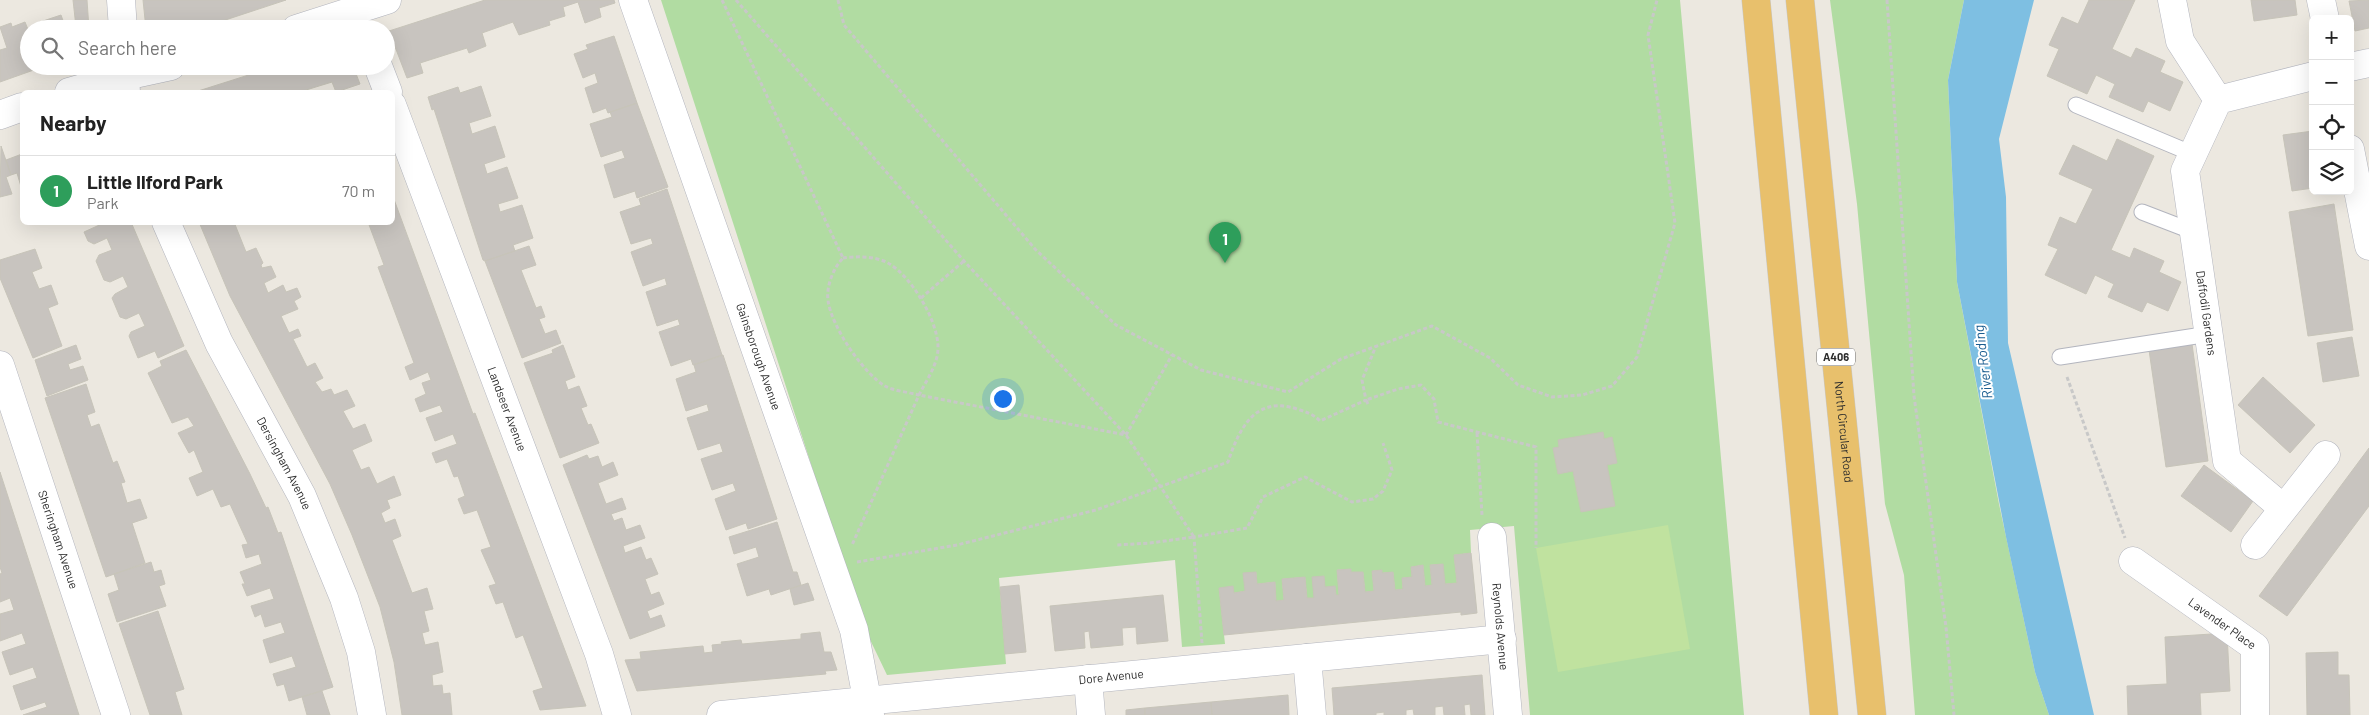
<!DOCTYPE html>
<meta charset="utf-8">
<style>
body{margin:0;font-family:Barlow,sans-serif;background:#f2f2f2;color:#222}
.controls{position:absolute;right:15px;top:15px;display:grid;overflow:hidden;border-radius:8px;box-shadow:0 5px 20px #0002}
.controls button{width:45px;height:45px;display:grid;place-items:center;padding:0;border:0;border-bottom:1px solid #e0e0e0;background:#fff;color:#222;font:25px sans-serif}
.you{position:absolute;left:1002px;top:398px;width:18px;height:18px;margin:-12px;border:4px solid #fff;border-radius:50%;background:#1a73e8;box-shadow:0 0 0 8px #1a73e833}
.badge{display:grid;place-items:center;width:32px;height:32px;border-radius:50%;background:#d93025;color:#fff;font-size:16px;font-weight:700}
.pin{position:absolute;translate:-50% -41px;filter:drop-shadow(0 1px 2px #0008)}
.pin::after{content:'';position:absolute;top:26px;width:18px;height:15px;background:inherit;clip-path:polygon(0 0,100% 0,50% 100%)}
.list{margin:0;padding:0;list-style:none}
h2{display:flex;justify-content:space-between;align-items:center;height:65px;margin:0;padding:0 20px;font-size:21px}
h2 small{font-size:16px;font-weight:400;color:#767676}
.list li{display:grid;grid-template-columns:32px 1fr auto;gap:15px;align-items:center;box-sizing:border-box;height:70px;padding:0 20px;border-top:1px solid #e0e0e0}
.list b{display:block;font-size:19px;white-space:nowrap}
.list p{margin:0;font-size:16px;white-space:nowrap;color:#767676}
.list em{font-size:16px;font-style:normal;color:#767676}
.icon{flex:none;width:28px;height:28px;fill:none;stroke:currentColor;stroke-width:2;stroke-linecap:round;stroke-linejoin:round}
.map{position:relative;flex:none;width:2369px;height:715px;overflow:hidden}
.search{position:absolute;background:#fff;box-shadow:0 5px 20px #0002;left:20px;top:20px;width:375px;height:55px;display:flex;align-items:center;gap:12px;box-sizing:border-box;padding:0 18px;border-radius:28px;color:#767676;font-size:19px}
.panel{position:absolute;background:#fff;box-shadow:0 5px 20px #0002;left:20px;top:90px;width:375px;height:135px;border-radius:8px}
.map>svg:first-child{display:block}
.green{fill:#b1dca2}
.pitch{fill:#c0e29f}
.water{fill:#7ebfe2}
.building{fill:#c8c4bf;stroke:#c7c4b9}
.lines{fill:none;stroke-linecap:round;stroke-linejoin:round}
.service-casing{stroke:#b3b5be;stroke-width:17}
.minor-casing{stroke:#b3b5be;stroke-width:29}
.secondary-casing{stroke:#b3b5be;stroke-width:29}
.trunk-casing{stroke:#c8c8c8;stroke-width:29}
.path{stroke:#c8c8c8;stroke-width:3;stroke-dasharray:4 2.5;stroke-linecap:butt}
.service{stroke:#fff;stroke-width:15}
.minor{stroke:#fff;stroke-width:28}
.secondary{stroke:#fff;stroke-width:28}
.trunk{stroke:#e8c06c;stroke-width:28}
.labels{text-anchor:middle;stroke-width:4;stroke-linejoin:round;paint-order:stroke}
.shield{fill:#fff;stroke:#6b6b6b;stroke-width:1}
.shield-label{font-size:11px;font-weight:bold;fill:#2c2c2c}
.street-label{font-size:12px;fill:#2c2c2c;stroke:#fff}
.water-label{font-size:14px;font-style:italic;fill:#1c5e90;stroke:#fff}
</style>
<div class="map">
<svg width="2369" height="715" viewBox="0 0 2369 715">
<rect width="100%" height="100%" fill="#ece8e0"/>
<path class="green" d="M661,0H1680L1744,715H1530L1514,526L1470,530L1471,553L1454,555L1457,583L1445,584L1442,564L1430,565L1432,585L1425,586L1423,565L1411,567L1412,577L1402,578L1403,589L1395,590L1393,572L1382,573L1381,570L1372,571L1374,591L1365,592L1363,572H1351V569L1337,570L1339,595H1336L1335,587H1325L1314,598H1307L1305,577L1282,579L1284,600L1276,601L1275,582L1257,584L1256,572L1245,591L1234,593L1219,588L1225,644L1182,647L1175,560L999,578L1006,664L887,675L863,625Z
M1830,0H1964L1948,80L1957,282L1999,504L2035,672L2049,715H1915L1904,575L1885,504L1857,204Z"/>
<path class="pitch" d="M1668,525L1690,649L1558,672L1536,548Z"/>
<path class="water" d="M1964,0H2034L1999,139L2006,197L2008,343L2094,715H2049L2035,672L2006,537L1957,282L1948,80Z"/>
<path class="building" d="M73,0H87L89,29H71L76,27Z
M143,0H286L198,29H146Z
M485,0H614L615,3L599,8L601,17L585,23L578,2L563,7L565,16L549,21L550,25L519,35L513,22L482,33L486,46L469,53L467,48L420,63L423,73L407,78L389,31Z
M2089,0H2135L2112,49L2131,58L2136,48L2165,61L2160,72L2183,82L2170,111L2148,101L2143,112L2109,97L2115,84L2096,75L2087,94L2047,76L2059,49L2049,45L2062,17L2078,24Z
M2251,0H2295L2297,15L2254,21Z
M2369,0V28L2355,31L2349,1Z
M61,15L66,29H39L37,23Z
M25,22L29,32V66H45L0,82V50L7,48L0,27L11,23L12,27Z
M614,36L637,103L608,113L606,108L593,113L585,88L598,83L595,73L583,78L574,54L588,49L586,45Z
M277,66H353L360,84L336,92L332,82L306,90V92H195Z
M481,86L491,116L469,123L472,134L495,126L505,157L484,164L487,174L507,167L518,198L498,204L500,212L522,205L533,238L513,245L515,251L485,261L483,260L434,109L432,110L428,97L458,87L460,93Z
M637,103L668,187L637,198L635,191L614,198L604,165L625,158L622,150L601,157L590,124L612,117L610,112Z
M2313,131V188L2292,191L2283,135Z
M2117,139L2154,156L2111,250L2130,258L2134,248L2164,261L2159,272L2181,282L2168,311L2147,302L2142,312L2108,297L2114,284L2095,275L2086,294L2045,275L2058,249L2048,245L2060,217L2076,224L2093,189L2059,174L2073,145L2107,161Z
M1,146L11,175L6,177L12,194L0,197Z
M22,154V190L17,173L11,175L6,160Z
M667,189L722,355L693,365L691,359L671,366L659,332L680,325L678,319L657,326L646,292L667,285L665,278L643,286L631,252L653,244L651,238L631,244L620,212L641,205L639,199Z
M392,194L473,414L475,413L586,706L540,710L533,691L543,688L523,635L516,638L503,602L496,604L489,586L496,584L481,550L491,547L477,510L464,514L458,499L465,496L458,476L454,477L447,459L436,463L432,453L457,444L453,434L435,441L426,418L443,412L440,405L420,412L415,399L426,394L422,383L431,380L428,372L410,380L405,367L414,363L378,267L384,265L368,222H392Z
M2334,204L2353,330L2308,336L2289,212Z
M106,222H131L184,346L158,358L155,351L138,358L129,336L131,332L145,326L139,313L126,319L120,317L112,298L115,294L128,287L123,276L110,282L104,280L96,261L99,255L112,250L107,238L94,244L88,241L84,232Z
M199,222H234L246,252L256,248L263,263L261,265L262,268L271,266L276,277L264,283L268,293L283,285L286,292L297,288L301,297L294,301L298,309L281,316L289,333L298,329L301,336L293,339L307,367L315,363L323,378L315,382L322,392L331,389L334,395L347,390L355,406L343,411L353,429L365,424L372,441L352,450L361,470L369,467L377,484L394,476L401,495L387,500L390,508L381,513L385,523L395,519L401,536L392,540L412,593L427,588L433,609L424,611L429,631L422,633L425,645L438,642L443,672L432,675L433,686L442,685L443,694L450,693L452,715H402L394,662L380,607L352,535L330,484L230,296Z
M529,246L536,265L521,270L536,308L541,306L545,317L539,319L545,334L556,330L561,343L522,358L485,261Z
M35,249L42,268L32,272L39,289L51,285L58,304L48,308L62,346L33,358L0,278V260Z
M2352,337L2359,376L2323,382L2317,343Z
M2192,344L2208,461L2166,467L2149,350Z
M76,345L81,359L68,364L70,370L83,366L88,380L47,396L35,360Z
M563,345L575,377L565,381L568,390L579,386L587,406L581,408L588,425L591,424L599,443L560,458L524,363L553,353L552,350Z
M186,350L250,474L266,508L268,507L278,533L281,532L333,687L289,701L284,684L277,686L273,674L296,667L292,656L270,663L263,640L285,633L281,622L265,627L261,614L255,617L251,606L274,599L270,588L247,596L242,584H245L240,572L262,564L259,554L246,558L242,545L248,544L230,504L221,507L213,489L197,496L189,478L203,472L194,450L189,453L178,433L194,426L188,417L172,423L148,373L162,366L160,361Z
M723,355L777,519L748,529L746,523L726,530L715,499L736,491L733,483L712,490L701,459L723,452L720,443L698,450L687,418L709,411L707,404L686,411L676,379L696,372L694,365Z
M2263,377L2315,425L2290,453L2238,405Z
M86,384L95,412L87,415L91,427L99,424L113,463L117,461L125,482L121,483L127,503L140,499L147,518L132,523L145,563L106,577L45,398Z
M1603,432L1604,439L1612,437L1617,463L1607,465L1615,506L1581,512L1573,471L1558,474L1553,448L1559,447L1558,440Z
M2369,448V506L2287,616L2259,596Z
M587,455L589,459L598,456L602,467L613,462L618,475L598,483L606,504L622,498L626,509L611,514L614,521L622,518L626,530L640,525L645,538L623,546L625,553L641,547L646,560L651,558L658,574L645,579L651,595L659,592L664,604L647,611L650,619L661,615L665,626L630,639L563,465Z
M2204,465L2253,501L2231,532L2181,496Z
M0,472L79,715H23L47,707L45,702L21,710L13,686L37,678L33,667L10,675L2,652L26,644L22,633L0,641V614L14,610L10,598L0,602V574L2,573L0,567Z
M777,522L793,572H797L801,585L771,595L769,589L747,596L737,564L759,557L756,547L734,554L729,537Z
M1471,553L1477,613L1461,615V612L1224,635L1219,588L1233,586L1234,593L1245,591L1243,573L1256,572L1257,584L1275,582L1276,601L1284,600L1282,579L1305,577L1307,598H1314L1312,577L1324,576L1325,587L1335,586L1336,595H1339L1337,570L1351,569V572H1363L1365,592L1374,591L1372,571L1382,570V573L1393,572L1395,590L1403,589L1402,578L1412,577L1411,567L1423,565L1425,586L1432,585L1430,565L1443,564L1445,584L1457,583L1454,555Z
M151,562L154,572L161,570L165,584L159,586L166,606L117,622L108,594L119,590L114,574Z
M808,583L814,600L794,605L790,589Z
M1019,585L1026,652L1005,654L1000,587Z
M1163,595L1168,641L1137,644L1136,627L1122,628L1123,645L1091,648L1089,631L1084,632L1085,648L1055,651L1050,606Z
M158,611L184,689L175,692L182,715H150L119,624Z
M820,632L824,652H831L837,670L825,671L826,674L637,691L625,660L641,659L640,652L703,646L704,653L713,652L712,645L722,644L721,642L741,640L742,644L801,639V634Z
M2227,633L2230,691L2200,693L2201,715H2128L2127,686L2167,684L2165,637Z
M2338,652V675H2349L2350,715H2307L2306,653Z
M1482,675L1485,715H1471L1470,704L1464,705L1465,715H1444L1443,706L1435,707V715H1414L1413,709L1406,710V715H1384V712L1376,713V715H1334L1332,688Z
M322,691L330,715H307L302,697Z
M1288,695L1289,715H1212L1211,702Z
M1211,702L1212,715H1145V708Z
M1145,708V715H1126V710Z"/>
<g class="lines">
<defs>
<path id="service" d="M2076,105L2193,154
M2142,212L2194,232
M2060,357L2209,334"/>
<g id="minor">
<path id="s1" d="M633,0L854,630L870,715"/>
<path d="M2172,0L2180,41L2218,100"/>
<path d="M2321,0L2325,19"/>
<path d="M296,29L387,0"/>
<path d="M378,66L388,92"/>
<path d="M2350,67L2369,63"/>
<path d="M126,92L125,76L171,66"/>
<path id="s2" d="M392,105L599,654L617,715"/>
<path d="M2350,149L2369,246"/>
<path id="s3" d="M166,222L219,343L302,496L344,598L361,652L372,715"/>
<path id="s4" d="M0,365L116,715"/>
<path d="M2283,508L2227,461L2185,171L2218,100L2313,76"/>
<path id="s5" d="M1492,537L1508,715"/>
<path d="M2255,545L2326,455"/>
<path id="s6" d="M2133,561L2255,647V715"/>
<path d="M1307,658L1312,715"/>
<path d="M1088,679L1091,715"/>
<path id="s7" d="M721,715L1502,639"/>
</g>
<path id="secondary" d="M121,0L123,29
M69,92L125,76V66
M0,115L22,107"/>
<g id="trunk">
<path d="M1756,0L1824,715"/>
<path id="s8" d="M1800,0L1872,715"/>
</g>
</defs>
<use href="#service" class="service-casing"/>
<use href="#minor" class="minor-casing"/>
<use href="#secondary" class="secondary-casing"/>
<use href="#trunk" class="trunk-casing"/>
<path class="path" d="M722,0L843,258C834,267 826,286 828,300C831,326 863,373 885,386C894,391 908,392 919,395L852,545
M736,0L964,261L1126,435L1194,537L1150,543L1117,545
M838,0L844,25L1035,249L1116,325L1201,370L1288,392L1341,359L1432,326L1490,358L1518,385L1552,397L1582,395L1612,386L1637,357L1675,223L1648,35L1657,0
M1887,0L1914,396L1946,627L1954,715
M843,258C857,256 875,256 888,263C911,276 937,319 938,346C939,363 926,381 919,395L1126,435L1172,355
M921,298L964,261
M2067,377L2125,538
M1368,404L1366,400L1398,389L1421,385L1434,399L1438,422L1536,447V548
M1477,433L1482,515
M857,562L957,545L1096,510L1228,462C1239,429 1255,395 1297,409C1306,412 1313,414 1320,421L1366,400L1362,380L1376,346
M1202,643L1194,537L1247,528L1263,497L1305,477L1352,502L1373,499L1383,491L1392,470L1383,443"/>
<use href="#service" class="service"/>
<use href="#minor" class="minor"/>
<use href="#secondary" class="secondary"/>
<use href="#trunk" class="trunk"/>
</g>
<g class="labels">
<rect class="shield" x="1817" y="348.5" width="38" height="17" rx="4"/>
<g class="shield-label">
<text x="1836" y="361">A406</text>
</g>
<g class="street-label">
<text transform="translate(2206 313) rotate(82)" y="4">Daffodil Gardens</text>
<text dy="4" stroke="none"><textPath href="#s1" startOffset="378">Gainsborough Avenue</textPath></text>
<text dy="4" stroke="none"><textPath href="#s2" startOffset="325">Landseer Avenue</textPath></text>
<text dy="4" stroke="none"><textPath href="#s8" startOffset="434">North Circular Road</textPath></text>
<text dy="4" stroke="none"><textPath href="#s3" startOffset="269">Dersingham Avenue</textPath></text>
<text dy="4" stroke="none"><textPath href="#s4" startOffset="184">Sheringham Avenue</textPath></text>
<text dy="4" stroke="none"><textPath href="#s6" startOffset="109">Lavender Place</textPath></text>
<text dy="4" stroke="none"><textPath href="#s5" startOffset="90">Reynolds Avenue</textPath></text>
<text dy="4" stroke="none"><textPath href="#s7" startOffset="392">Dore Avenue</textPath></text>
</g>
<g class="water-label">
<text transform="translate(1983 362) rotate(-97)" y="5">River Roding</text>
</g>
</g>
</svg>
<div class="controls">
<button>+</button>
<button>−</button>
<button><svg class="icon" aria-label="locate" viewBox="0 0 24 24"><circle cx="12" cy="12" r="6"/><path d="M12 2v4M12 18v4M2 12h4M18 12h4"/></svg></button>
<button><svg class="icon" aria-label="layers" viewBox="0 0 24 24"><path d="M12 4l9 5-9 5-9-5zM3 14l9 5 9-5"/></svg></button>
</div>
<div class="you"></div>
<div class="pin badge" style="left:1225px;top:263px;background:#2e9e5b">1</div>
<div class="search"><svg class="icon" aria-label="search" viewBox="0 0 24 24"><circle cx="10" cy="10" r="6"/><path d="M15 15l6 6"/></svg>Search here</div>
<section class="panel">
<h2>Nearby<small></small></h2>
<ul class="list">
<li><span class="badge" style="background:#2e9e5b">1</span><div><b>Little Ilford Park</b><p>Park</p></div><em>70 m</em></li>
</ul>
</section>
</div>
